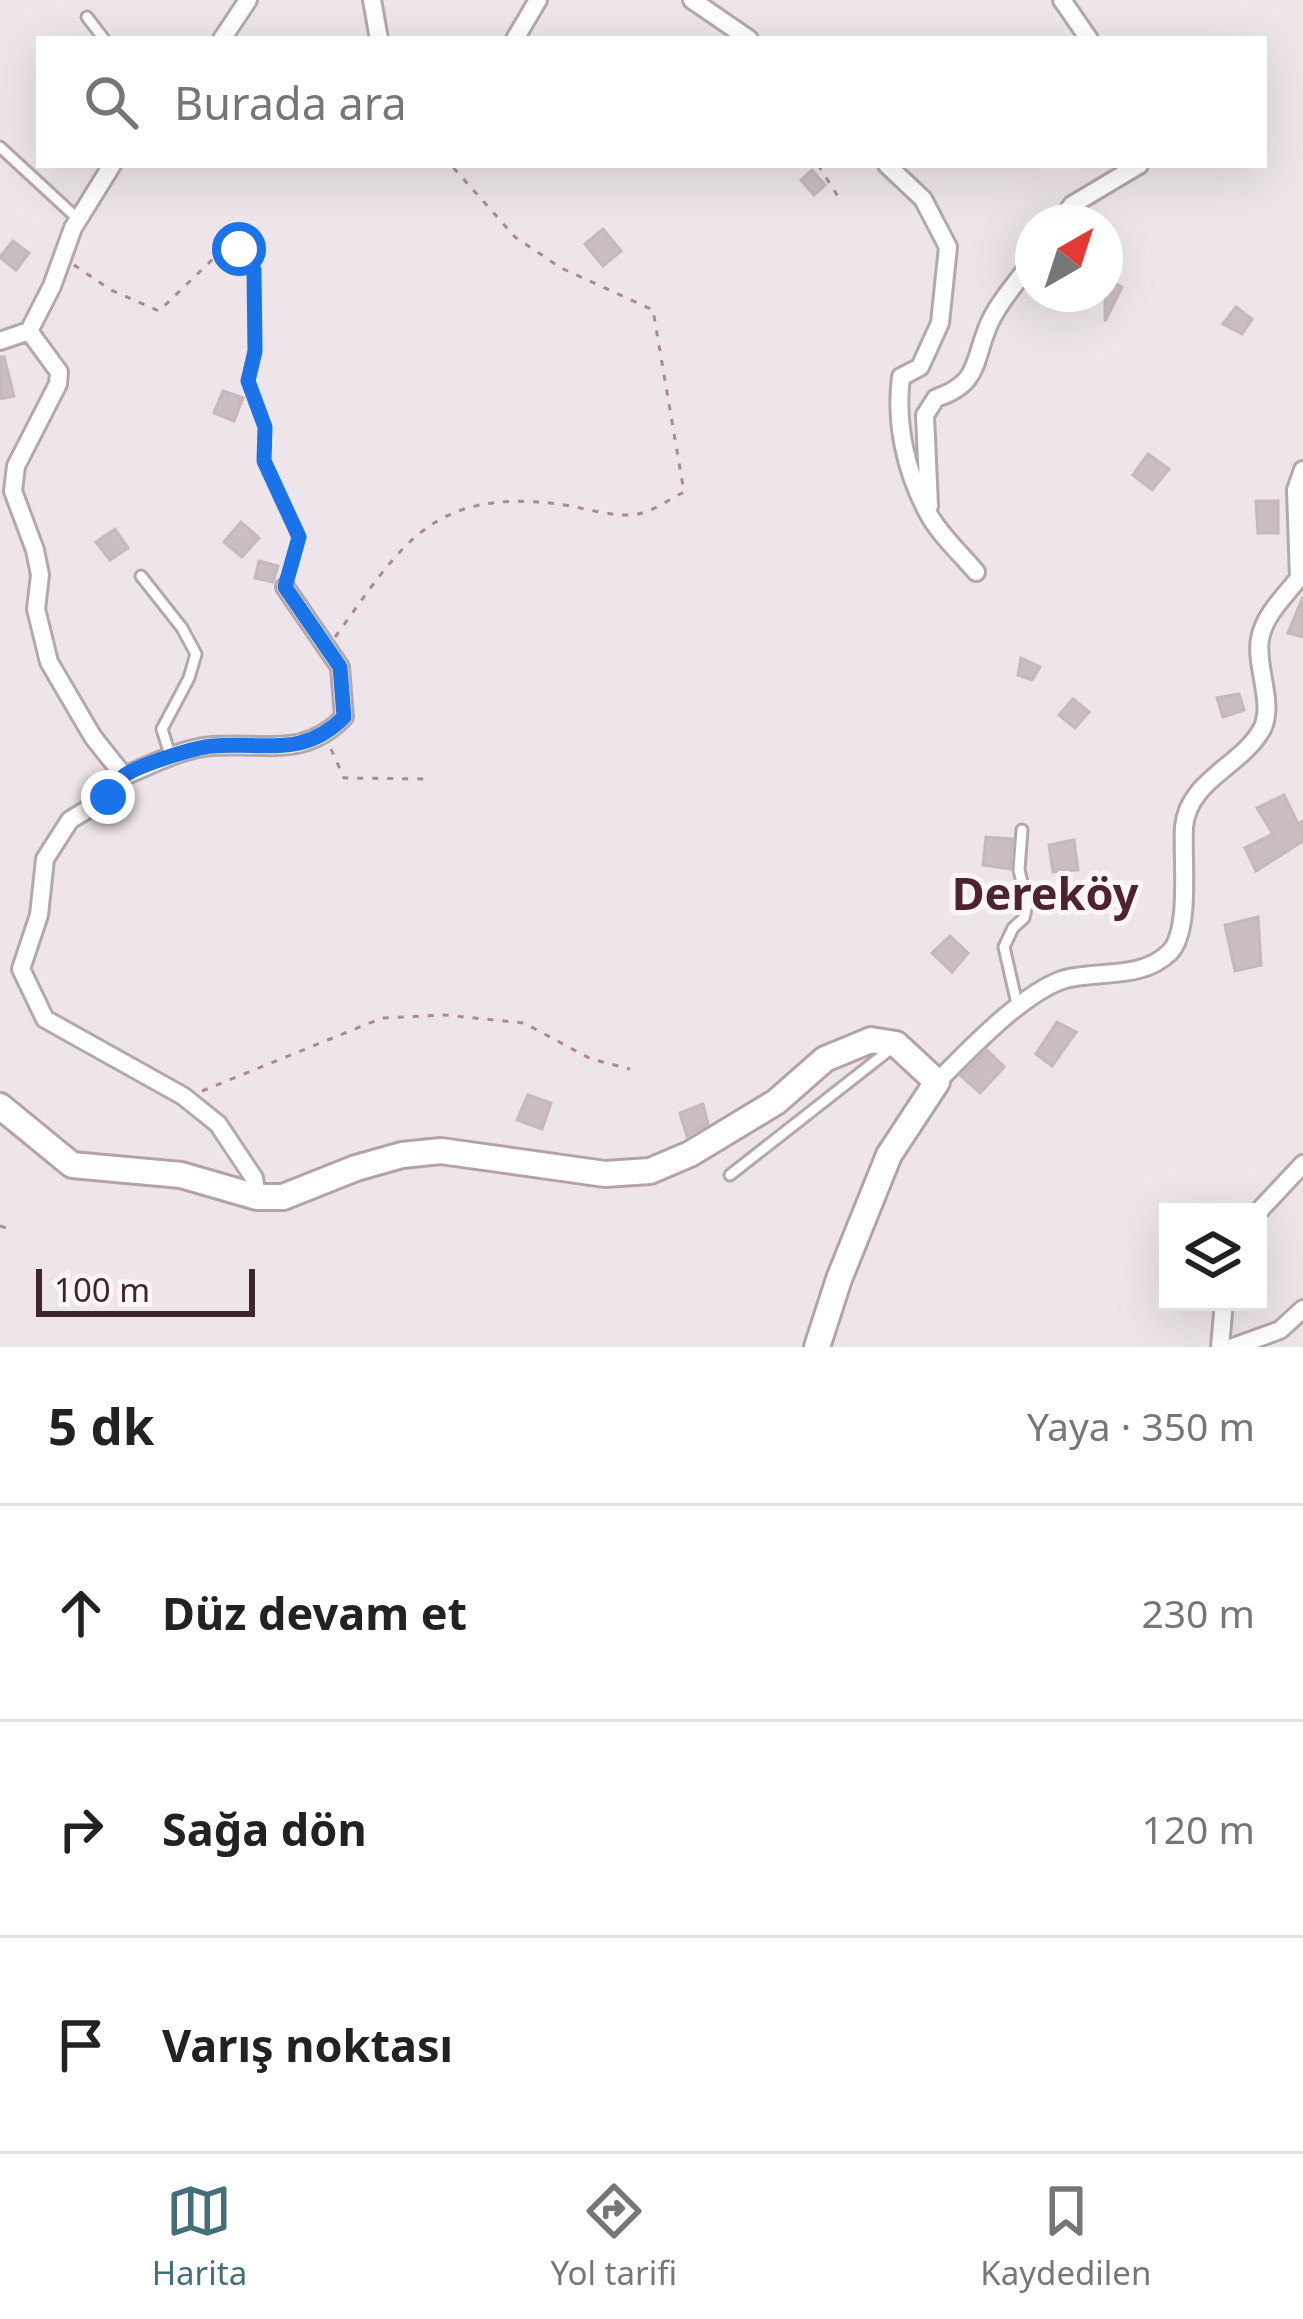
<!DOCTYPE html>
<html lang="tr">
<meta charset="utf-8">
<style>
body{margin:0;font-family:"Noto Sans",sans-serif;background:#f2f2f2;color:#222}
.controls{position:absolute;right:36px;bottom:36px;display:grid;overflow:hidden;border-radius:0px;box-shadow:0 12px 48px #0002}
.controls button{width:108px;height:108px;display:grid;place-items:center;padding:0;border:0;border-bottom:3px solid #e0e0e0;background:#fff;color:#222;font:60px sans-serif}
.compass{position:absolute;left:1015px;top:204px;width:108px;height:108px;border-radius:50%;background:#fff;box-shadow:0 12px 48px #0002;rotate:39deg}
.scale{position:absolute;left:36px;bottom:30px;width:219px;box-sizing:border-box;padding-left:12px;border:6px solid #3e262d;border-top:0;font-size:33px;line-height:42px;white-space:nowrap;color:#3e262d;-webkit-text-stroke:9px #faf6f8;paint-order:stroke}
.stop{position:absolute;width:36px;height:36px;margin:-27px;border:9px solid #1a73e8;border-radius:50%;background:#fff}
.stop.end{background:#1a73e8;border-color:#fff;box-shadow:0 3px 12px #0008}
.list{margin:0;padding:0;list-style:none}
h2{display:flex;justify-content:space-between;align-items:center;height:156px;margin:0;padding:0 48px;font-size:51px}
h2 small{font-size:39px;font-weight:400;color:#767676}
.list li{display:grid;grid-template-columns:78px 1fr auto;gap:36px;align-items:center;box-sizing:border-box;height:216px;padding:0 48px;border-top:3px solid #e0e0e0}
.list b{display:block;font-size:45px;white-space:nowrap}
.list em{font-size:39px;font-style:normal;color:#767676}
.icon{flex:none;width:66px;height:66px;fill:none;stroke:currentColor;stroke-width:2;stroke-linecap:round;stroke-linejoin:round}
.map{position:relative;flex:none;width:1303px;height:1347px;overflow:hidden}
.search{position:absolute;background:#fff;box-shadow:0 12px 48px #0002;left:36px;right:36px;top:36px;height:132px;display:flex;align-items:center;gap:30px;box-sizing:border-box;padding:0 42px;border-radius:0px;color:#767676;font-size:45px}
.sheet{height:804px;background:#fff}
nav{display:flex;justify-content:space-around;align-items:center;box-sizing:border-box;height:168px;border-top:3px solid #e0e0e0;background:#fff;font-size:33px;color:#767676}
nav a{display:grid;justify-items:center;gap:6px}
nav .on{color:#436e7a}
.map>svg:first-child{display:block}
.building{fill:#cbbec3;stroke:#c6b8be;stroke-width:3}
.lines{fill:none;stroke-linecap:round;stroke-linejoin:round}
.lane-casing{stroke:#b5a8ad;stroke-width:15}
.street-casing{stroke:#b5a8ad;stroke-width:22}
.secondary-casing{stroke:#b5a2a9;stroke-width:30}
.path{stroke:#ae8995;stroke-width:3;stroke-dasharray:6 9;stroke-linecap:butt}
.lane{stroke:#fff;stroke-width:9}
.street{stroke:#fff;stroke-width:16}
.secondary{stroke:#fff;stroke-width:24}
.route{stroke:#1a73e8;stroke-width:15}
.labels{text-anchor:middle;stroke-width:10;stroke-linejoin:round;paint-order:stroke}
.quarter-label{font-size:45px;font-weight:bold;fill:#4e232f;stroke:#faf6f8}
</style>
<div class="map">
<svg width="1303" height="1347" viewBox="0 0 1303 1347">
<rect width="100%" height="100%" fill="#ede5e9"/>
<path class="building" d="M812,170L825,185L814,195L801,180Z
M603,229L621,251L603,266L585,244Z
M13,241L29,253L16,270L0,257Z
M1105,277L1122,287L1105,321Z
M1236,307L1252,319L1242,334L1223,324Z
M0,357H4L14,396L0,399Z
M223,391L243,398L234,421L214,413Z
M1148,454L1169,469L1152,490L1133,475Z
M1256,501H1278V533H1258Z
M241,522L259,538L242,557L224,542Z
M115,529L128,548L110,560L96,542Z
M259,561L278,566L273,582L255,578Z
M1303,597V637L1288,633Z
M1021,658L1040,667L1032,680L1018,675Z
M1239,694L1244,710L1223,717L1217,698Z
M1073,699L1089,712L1075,728L1059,715Z
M1284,795L1298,824L1303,821V841L1256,871L1245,848L1273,834L1257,808Z
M986,837L1012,839L1010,869L983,865Z
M1074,840L1078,870L1053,872L1049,845Z
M1258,917L1261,965L1235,971L1225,925Z
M950,936L968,953L952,972L932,953Z
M1057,1022L1076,1032L1052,1066L1036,1054Z
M987,1050L1004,1067L980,1093L961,1076Z
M528,1095L551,1103L542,1129L517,1120Z
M703,1104L708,1124L687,1136L680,1113Z"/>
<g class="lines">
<defs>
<path id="lane" d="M87,17L104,39
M0,147L78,219
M141,576L182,628L196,654L189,678L162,729L171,758
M1018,1008L1004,947L1013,928L1024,918L1027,903L1019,870L1022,830
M730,1175L892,1048"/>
<path id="street" d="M372,0L379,39
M692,0L749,39
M1062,0L1089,39
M222,39L248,0
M515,39L538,0
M887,165L923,199L948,247L940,323L920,367L901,377C895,424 906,472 928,513C939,534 961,554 976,572
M1060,222L1072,205L1139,165
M29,331L59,372L58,384L16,466L13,491L35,550L40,575L36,609L49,662L93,737L124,776L108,797L70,820L45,859L39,915L21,969L45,1019L183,1096L218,1124L254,1178L257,1197
M0,341L29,331L52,286L73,228L112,165
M929,506L925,415L936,398C980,384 973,361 989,324C999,301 1019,280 1033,260
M124,776C151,765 183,748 212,746C264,742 304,759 344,717L340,667L285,587
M937,1082C968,1051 1023,992 1065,979C1099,970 1142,980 1170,952C1191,930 1182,859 1184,827C1188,780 1242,766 1262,729C1275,704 1255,666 1260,639C1264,615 1285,596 1299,578L1296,490L1303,470
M1258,1212L1303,1164
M1220,1347L1224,1302
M1233,1347L1280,1330L1303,1309"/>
<path id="secondary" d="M0,1106L72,1165L181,1175L257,1197H283L356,1168L402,1155L441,1151L605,1174L650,1171L690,1154L776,1102L825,1059L871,1040L896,1044L937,1082L889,1155L839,1279L817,1347"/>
</defs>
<use href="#lane" class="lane-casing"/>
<use href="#street" class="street-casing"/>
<use href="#secondary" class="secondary-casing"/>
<path class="path" d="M818,165L839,198
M74,265L111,290L159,311L216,256L239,249L254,270L255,351L248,381L265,427L264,461L299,537L289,573
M335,637C402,545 431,488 558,504C582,507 620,520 642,513C656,509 670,499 684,492L653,310L561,268L515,237L451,165
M331,749L344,778L432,779
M202,1091L382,1018L445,1015L524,1023L591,1059L630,1069
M0,1226L6,1228"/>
<use href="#lane" class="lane"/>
<use href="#street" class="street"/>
<use href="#secondary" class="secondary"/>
</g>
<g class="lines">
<path class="route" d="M108,797C113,790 118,780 125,775C140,765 195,747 213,746C265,742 304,758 344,717L340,667L285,587L299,537L264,461L265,427L248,381L255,351L254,270L239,249"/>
</g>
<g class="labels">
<g class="quarter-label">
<text x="1045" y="910">Dereköy</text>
</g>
</g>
</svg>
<div class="controls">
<button><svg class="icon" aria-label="layers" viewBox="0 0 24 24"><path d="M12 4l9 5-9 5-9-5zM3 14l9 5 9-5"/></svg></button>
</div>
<svg class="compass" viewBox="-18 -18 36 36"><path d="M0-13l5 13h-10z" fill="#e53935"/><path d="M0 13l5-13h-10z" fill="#767676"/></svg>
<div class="scale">100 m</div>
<div class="stop" style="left:239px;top:249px"></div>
<div class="stop end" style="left:108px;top:797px"></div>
<div class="search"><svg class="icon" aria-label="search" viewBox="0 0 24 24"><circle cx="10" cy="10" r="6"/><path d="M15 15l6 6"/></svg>Burada ara</div>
</div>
<section class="sheet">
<h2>5 dk<small>Yaya · 350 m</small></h2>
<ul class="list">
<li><svg class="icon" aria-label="ahead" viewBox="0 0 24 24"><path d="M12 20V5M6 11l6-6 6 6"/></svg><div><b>Düz devam et</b></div><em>230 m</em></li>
<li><svg class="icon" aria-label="right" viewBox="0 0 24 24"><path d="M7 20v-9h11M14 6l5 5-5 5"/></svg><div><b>Sağa dön</b></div><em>120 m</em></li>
<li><svg class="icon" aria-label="arrive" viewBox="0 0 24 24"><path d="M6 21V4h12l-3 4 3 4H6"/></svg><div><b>Varış noktası</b></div></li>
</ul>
</section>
<nav>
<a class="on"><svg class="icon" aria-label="map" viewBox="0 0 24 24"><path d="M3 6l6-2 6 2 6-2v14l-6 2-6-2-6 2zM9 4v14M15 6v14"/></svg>Harita</a>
<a><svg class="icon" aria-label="directions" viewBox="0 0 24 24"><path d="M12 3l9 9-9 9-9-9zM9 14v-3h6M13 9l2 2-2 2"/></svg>Yol tarifi</a>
<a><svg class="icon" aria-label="saved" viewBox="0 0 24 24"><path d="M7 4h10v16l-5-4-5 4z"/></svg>Kaydedilen</a>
</nav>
